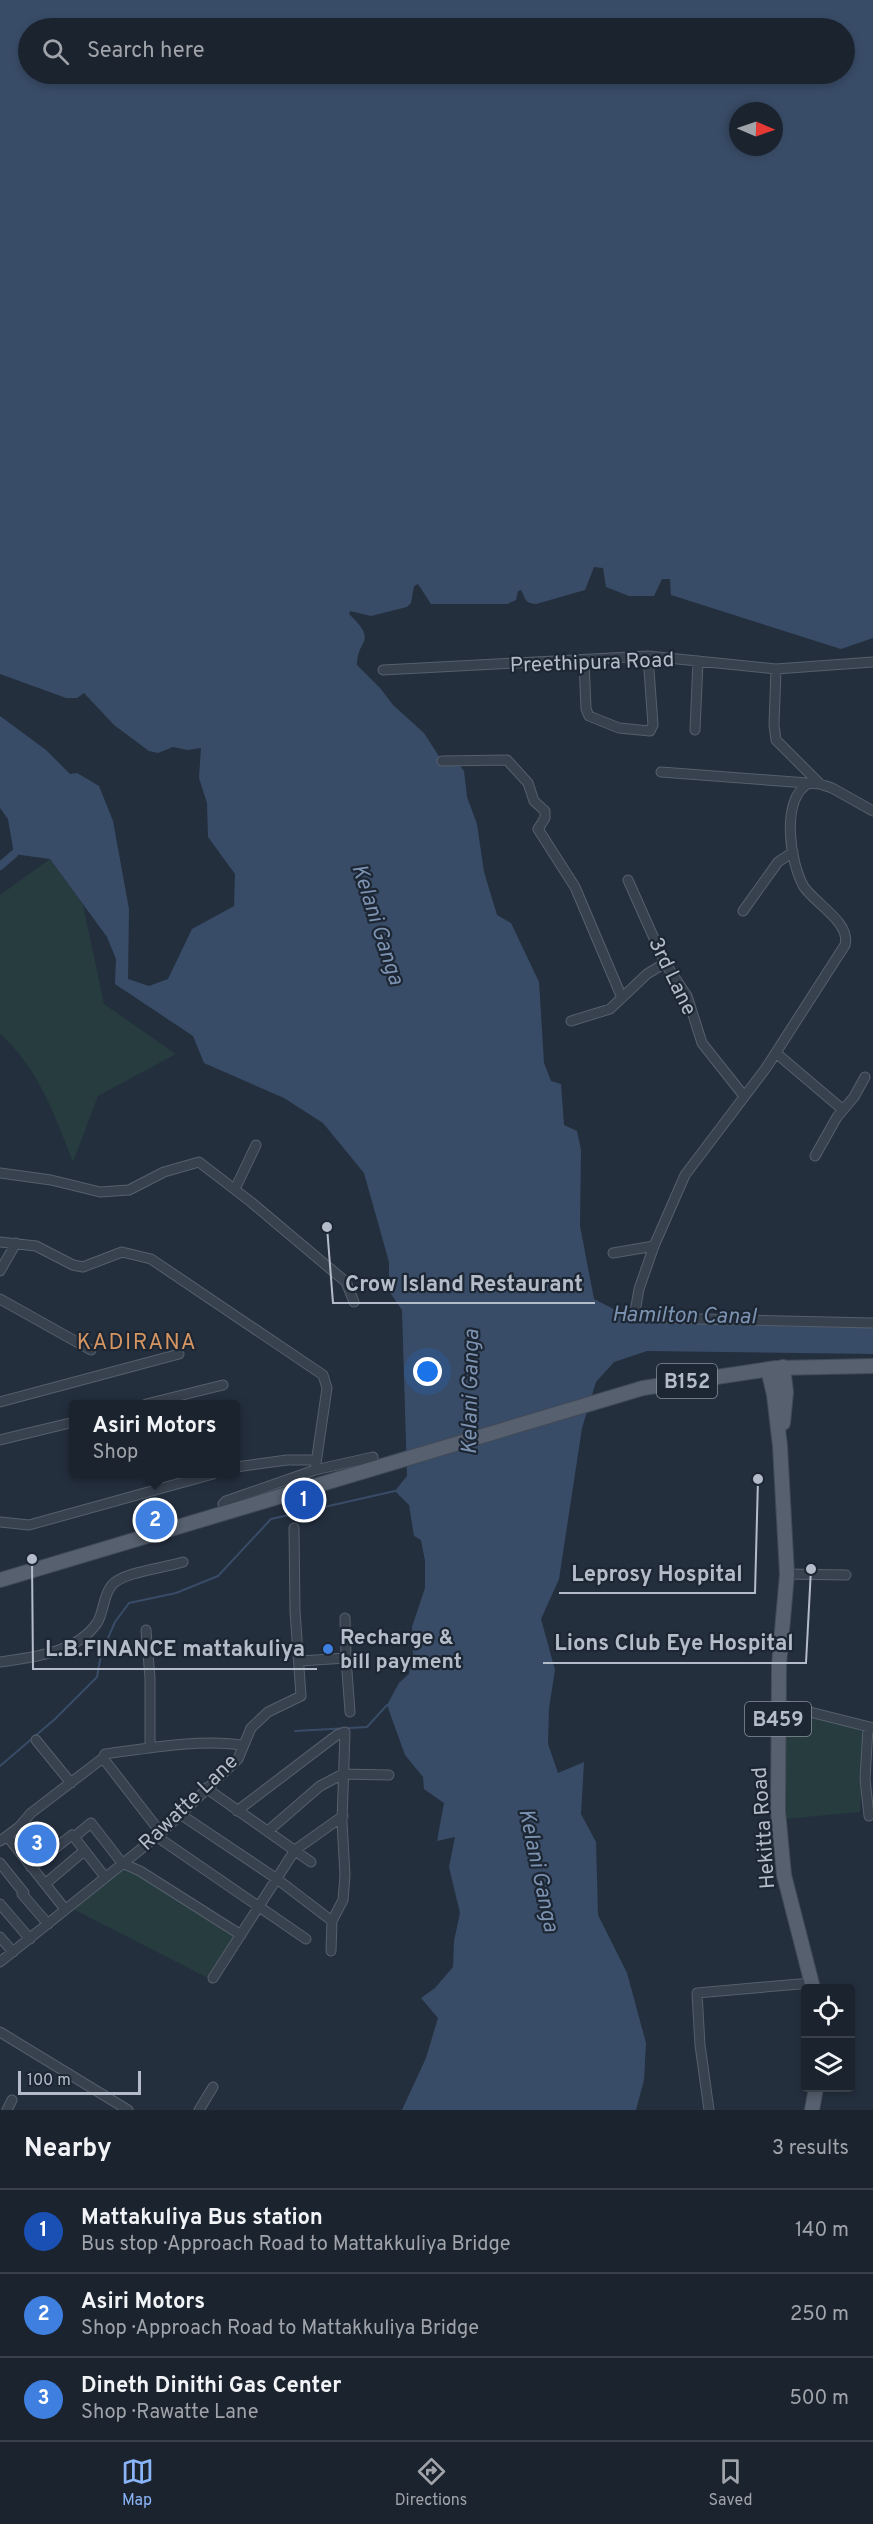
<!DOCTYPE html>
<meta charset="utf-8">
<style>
body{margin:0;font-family:Overpass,sans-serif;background:#242b36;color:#f1f3f6}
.controls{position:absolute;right:18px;bottom:18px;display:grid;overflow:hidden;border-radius:6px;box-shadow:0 3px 9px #0003}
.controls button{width:54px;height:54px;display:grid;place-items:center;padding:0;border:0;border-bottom:2px solid #39404a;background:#1b232e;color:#f1f3f6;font:30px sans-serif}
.compass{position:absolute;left:729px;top:102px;width:54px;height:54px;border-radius:50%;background:#1b232e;box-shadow:0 3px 9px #0003;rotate:92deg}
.scale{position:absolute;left:18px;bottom:15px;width:123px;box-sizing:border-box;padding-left:6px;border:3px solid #b4bcc9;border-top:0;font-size:16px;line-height:21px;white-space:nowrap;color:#b4bcc9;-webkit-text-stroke:4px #1d2633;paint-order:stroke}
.you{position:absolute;left:428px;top:1372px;width:21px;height:21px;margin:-15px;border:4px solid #fff;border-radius:50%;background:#1a73e8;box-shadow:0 0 0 9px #1a73e833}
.badge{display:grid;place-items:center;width:39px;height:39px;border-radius:50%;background:#8ab4f8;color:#fff;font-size:20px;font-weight:700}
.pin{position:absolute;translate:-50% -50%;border:3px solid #fff;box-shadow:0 2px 6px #0006}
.popup{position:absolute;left:69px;top:1400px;width:171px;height:78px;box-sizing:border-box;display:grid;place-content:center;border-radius:6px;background:#1b232e;filter:drop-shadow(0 2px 4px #0005);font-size:20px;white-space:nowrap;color:#a0a4aa}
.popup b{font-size:22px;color:#f1f3f6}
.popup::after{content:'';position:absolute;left:50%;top:100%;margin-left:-12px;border:12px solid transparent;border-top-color:#1b232e}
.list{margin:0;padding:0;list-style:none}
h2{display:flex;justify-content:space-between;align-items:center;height:78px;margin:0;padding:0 24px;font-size:26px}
h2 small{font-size:20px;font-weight:400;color:#a0a4aa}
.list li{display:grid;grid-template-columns:39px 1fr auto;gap:18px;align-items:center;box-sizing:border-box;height:84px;padding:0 24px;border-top:2px solid #39404a}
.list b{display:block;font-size:22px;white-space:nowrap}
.list p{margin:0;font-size:20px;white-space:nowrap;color:#a0a4aa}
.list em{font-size:20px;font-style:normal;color:#a0a4aa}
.icon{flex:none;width:33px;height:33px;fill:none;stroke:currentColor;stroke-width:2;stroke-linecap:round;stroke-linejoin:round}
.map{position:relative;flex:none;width:873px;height:2110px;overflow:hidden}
.search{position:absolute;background:#1b232e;box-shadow:0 3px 9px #0003;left:18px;right:18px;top:18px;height:66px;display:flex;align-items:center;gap:15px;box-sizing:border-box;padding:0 21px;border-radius:33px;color:#a0a4aa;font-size:22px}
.sheet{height:330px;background:#1b232e}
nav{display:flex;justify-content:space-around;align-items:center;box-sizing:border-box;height:84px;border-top:2px solid #39404a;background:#1b232e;font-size:16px;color:#a0a4aa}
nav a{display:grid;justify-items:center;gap:3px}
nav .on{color:#8ab4f8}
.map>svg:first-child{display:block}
.green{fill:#263c3f}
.water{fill:#394c67;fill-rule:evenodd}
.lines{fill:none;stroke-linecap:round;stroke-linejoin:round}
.stream{stroke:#394c67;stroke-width:2}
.canal{stroke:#394c67;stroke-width:8}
.street-casing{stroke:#565f6c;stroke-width:11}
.primary-casing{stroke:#414a57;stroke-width:16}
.street{stroke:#38414e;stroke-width:9}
.primary{stroke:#56606e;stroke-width:14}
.shop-dot{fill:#3f7fe0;stroke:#1d2633;stroke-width:2}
.labels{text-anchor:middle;stroke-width:4.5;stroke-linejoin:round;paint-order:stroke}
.shield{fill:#1d2633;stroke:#878f9c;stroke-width:1.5}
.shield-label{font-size:20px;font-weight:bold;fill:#b4bcc9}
.street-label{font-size:21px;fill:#b4bcc9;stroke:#1d2633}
.poi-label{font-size:21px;font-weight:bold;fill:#b4bcc9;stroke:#1d2633;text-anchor:start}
.water-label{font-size:22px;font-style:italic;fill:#7c92b1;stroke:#1d2633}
.neighbourhood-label{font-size:22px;letter-spacing:1.5px;fill:#d59563;stroke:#1d2633}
.leader{fill:none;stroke:#b4bcc9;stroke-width:2}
.callout-dot{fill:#b4bcc9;stroke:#1d2633;stroke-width:2}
.callout-label{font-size:22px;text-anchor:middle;font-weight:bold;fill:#b4bcc9;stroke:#1d2633;stroke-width:4.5;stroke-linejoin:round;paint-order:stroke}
</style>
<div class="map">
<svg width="873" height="2110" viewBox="0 0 873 2110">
<rect width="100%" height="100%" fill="#242f3e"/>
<path class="green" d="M50,859L83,905L104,1004L176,1054L98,1096L73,1162C55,1116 38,1067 0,1034V895Z
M783,1710L859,1730L864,1734L860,1812L785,1819Z
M125,1864L237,1936L210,1979L73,1909Z"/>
<path class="water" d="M0,0H873V638L841,649L671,595L670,579H662L654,596H629L606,587L603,568L594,567L585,590L536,604C524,603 526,599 521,590L518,591L516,600L507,604H431L418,584L414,586L411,603L407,607L371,616L350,611L349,614C379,643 357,638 357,665L380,688L393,705L424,733L442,761L457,762L464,771L467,797L477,824L484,872L497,915L511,923L539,982L544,1063L551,1081L561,1084L564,1125L577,1131L581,1150L580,1226L594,1299L623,1314L649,1312L728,1325L873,1328V1354L647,1351L614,1362L596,1382L582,1428L559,1579L541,1619L555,1670L549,1708L548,1744L558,1773L584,1762L581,1814L596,1842L598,1915L627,1973L646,2043L644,2080L636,2110H402L426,2058L438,2018L421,1998L435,1988L453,1967L454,1941L460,1913L449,1867L455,1837L437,1841L444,1803L424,1789L423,1777L405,1755L387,1705L399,1683L409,1674L413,1653L412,1627L425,1588V1561L421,1540L414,1536L409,1505L395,1491L407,1476L402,1310L389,1291V1262L364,1173L323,1123L284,1098L204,1063L193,1036L115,984L116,959L107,937L50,859L14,854L8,819L0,808V716L46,750L70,774L77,773L99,786L113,821L129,909L128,979L149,986L168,979L192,929L234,906L235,874L208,837L207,803L199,778L201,748L187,750L173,747L158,753L149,751L114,725L84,693L77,698H66L0,674ZM28,28H844V74H28ZM738,111H774V147H738Z"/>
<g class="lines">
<path class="stream" d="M295,1731L367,1727L387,1705
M0,1766L55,1719L97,1677L101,1654L115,1622L129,1603L176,1593L218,1576L271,1519L395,1491"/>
<path class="canal" d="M0,866L14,854"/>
<defs>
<path id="street" d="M584,661L586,709L589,716L619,728L650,731L653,725L648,656
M776,669L774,725L776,740L820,784
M383,670L648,656L776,669L873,662
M695,730L698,661
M442,761L507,760L528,783L534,801L545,811V818L538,829L575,887L622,998
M661,772L820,784L832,788L873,811
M809,783C780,799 790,863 804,887C816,904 851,923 845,945L766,1068L685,1175L654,1246L639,1289L635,1312L660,1318L873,1323
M628,880L665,963L687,996L702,1043L744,1096
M743,911L778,862L793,852
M571,1021L610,1009L647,974L665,963
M776,1053L842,1109
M815,1156L837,1117L854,1097L865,1077
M0,1173L51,1180L100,1192L129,1190L164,1172L199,1162L251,1202L346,1282L354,1302
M235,1189L256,1145
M0,1242L36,1246L73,1265L83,1267L122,1252L151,1259L323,1375L327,1388L315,1470L226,1501L223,1504L225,1512
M613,1253L654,1246
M0,1271L16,1243
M0,1299L91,1350
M0,1402L179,1354
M146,1404L223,1385
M0,1440L74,1422
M236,1467L287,1460H315
M315,1470L373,1457
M0,1522L29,1525L213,1474
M787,1574L846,1575
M345,1618L346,1658
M146,1630L150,1678V1748
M300,1661L346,1658L350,1712
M0,1662C34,1657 76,1653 97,1623C104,1612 103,1595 112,1585C123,1572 165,1568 183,1562
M778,1704L873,1728
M868,1728L865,1779L869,1816
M36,1740L71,1783
M103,1758L161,1833
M206,1788L311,1862
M237,1811L337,1735L345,1732L342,1822L345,1875L343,1900L332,1921L331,1951
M180,1814L277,1879L332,1921
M268,1831L320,1786L343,1774L389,1775
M7,1836L65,1909
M156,1836L306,1939
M0,1841L19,1827L31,1813L103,1758L105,1754C149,1748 198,1739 242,1745
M0,1863L24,1893L22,1894L48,1924
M31,1867L72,1835L74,1837
M105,1877L74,1837L91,1823L122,1863L140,1871L241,1935
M45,1884L84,1851
M0,1904L30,1939
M0,1937L13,1952
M0,1962L161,1833L238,1759L251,1728L268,1712L301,1696L295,1611L294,1528
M213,1978L295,1850L343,1816
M0,2032L128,2110
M7,2110L12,2100
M199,2110L213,2087
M709,2110L700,2045L697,1993L811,1983"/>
<path id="primary" d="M768,1369L774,1395L780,1446L787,1574L779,1665L778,1811L784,1875L813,1988
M783,1423L786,1392L783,1367
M0,1580L643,1388L776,1368L873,1366
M812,2110L816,2088"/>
</defs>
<use href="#street" class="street-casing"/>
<use href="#primary" class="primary-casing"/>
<use href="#street" class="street"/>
<use href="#primary" class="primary"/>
</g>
<circle class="shop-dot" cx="328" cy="1649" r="6"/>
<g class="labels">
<g class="shield">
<rect x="657" y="1364" width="60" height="34" rx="4.5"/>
<rect x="745" y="1702" width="66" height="34" rx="4.5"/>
</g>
<g class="shield-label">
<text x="687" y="1388">B152</text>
<text x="778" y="1726">B459</text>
</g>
<g class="street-label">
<text transform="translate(592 662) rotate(-2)" y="7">Preethipura Road</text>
<text transform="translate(673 976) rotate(64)" y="7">3rd Lane</text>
<text transform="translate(188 1802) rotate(-44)" y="7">Rawatte Lane</text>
<text transform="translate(763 1828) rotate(-94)" y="7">Hekitta Road</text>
</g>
<g class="poi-label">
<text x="340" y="1644">Recharge &amp;<tspan x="340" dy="24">bill payment</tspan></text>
</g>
<g class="water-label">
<text transform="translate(379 924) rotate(72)" y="8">Kelani Ganga</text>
<text transform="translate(684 1314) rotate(1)" y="8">Hamilton Canal</text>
<text transform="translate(469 1392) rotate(-89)" y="8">Kelani Ganga</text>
<text transform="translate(540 1870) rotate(78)" y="8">Kelani Ganga</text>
</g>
<g class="neighbourhood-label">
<text x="137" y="1349">KADIRANA</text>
</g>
</g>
<path class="leader" d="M327 1227L333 1303H595M758 1479L755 1593H559M811 1569L806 1663H543M32 1559L33 1669H317"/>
<g class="callout-dot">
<circle cx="327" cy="1227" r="6"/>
<circle cx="758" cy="1479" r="6"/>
<circle cx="811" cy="1569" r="6"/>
<circle cx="32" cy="1559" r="6"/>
</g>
<g class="callout-label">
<text x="464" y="1291">Crow Island Restaurant</text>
<text x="657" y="1581">Leprosy Hospital</text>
<text x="674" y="1650">Lions Club Eye Hospital</text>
<text x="175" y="1656">L.B.FINANCE mattakuliya</text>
</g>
</svg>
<div class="controls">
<button><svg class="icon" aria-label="locate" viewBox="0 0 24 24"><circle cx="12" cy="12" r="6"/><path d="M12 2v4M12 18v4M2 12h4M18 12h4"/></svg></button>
<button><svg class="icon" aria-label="layers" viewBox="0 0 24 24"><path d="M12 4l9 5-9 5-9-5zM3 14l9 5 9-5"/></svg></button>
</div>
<svg class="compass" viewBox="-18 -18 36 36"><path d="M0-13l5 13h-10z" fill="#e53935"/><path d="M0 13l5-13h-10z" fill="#a0a4aa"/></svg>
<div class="scale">100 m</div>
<div class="you"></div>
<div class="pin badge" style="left:304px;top:1500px;background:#1a4fb4">1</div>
<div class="pin badge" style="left:155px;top:1520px;background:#3f7fe0">2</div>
<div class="popup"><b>Asiri Motors</b>Shop</div>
<div class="pin badge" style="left:37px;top:1844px;background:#3f7fe0">3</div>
<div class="search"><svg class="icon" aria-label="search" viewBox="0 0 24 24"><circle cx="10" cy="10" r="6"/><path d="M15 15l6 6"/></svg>Search here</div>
</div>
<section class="sheet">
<h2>Nearby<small>3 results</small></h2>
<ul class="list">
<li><span class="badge" style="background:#1a4fb4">1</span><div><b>Mattakuliya Bus station</b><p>Bus stop · Approach Road to Mattakkuliya Bridge</p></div><em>140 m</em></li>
<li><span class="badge" style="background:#3f7fe0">2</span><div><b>Asiri Motors</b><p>Shop · Approach Road to Mattakkuliya Bridge</p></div><em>250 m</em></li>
<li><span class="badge" style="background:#3f7fe0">3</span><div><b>Dineth Dinithi Gas Center</b><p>Shop · Rawatte Lane</p></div><em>500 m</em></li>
</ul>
</section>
<nav>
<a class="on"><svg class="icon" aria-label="map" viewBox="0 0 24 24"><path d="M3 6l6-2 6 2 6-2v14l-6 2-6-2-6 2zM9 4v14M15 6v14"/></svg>Map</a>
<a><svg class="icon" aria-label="directions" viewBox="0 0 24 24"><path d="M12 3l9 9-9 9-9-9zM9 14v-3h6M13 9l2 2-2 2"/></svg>Directions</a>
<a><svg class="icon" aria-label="saved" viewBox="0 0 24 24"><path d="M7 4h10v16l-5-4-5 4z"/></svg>Saved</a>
</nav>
